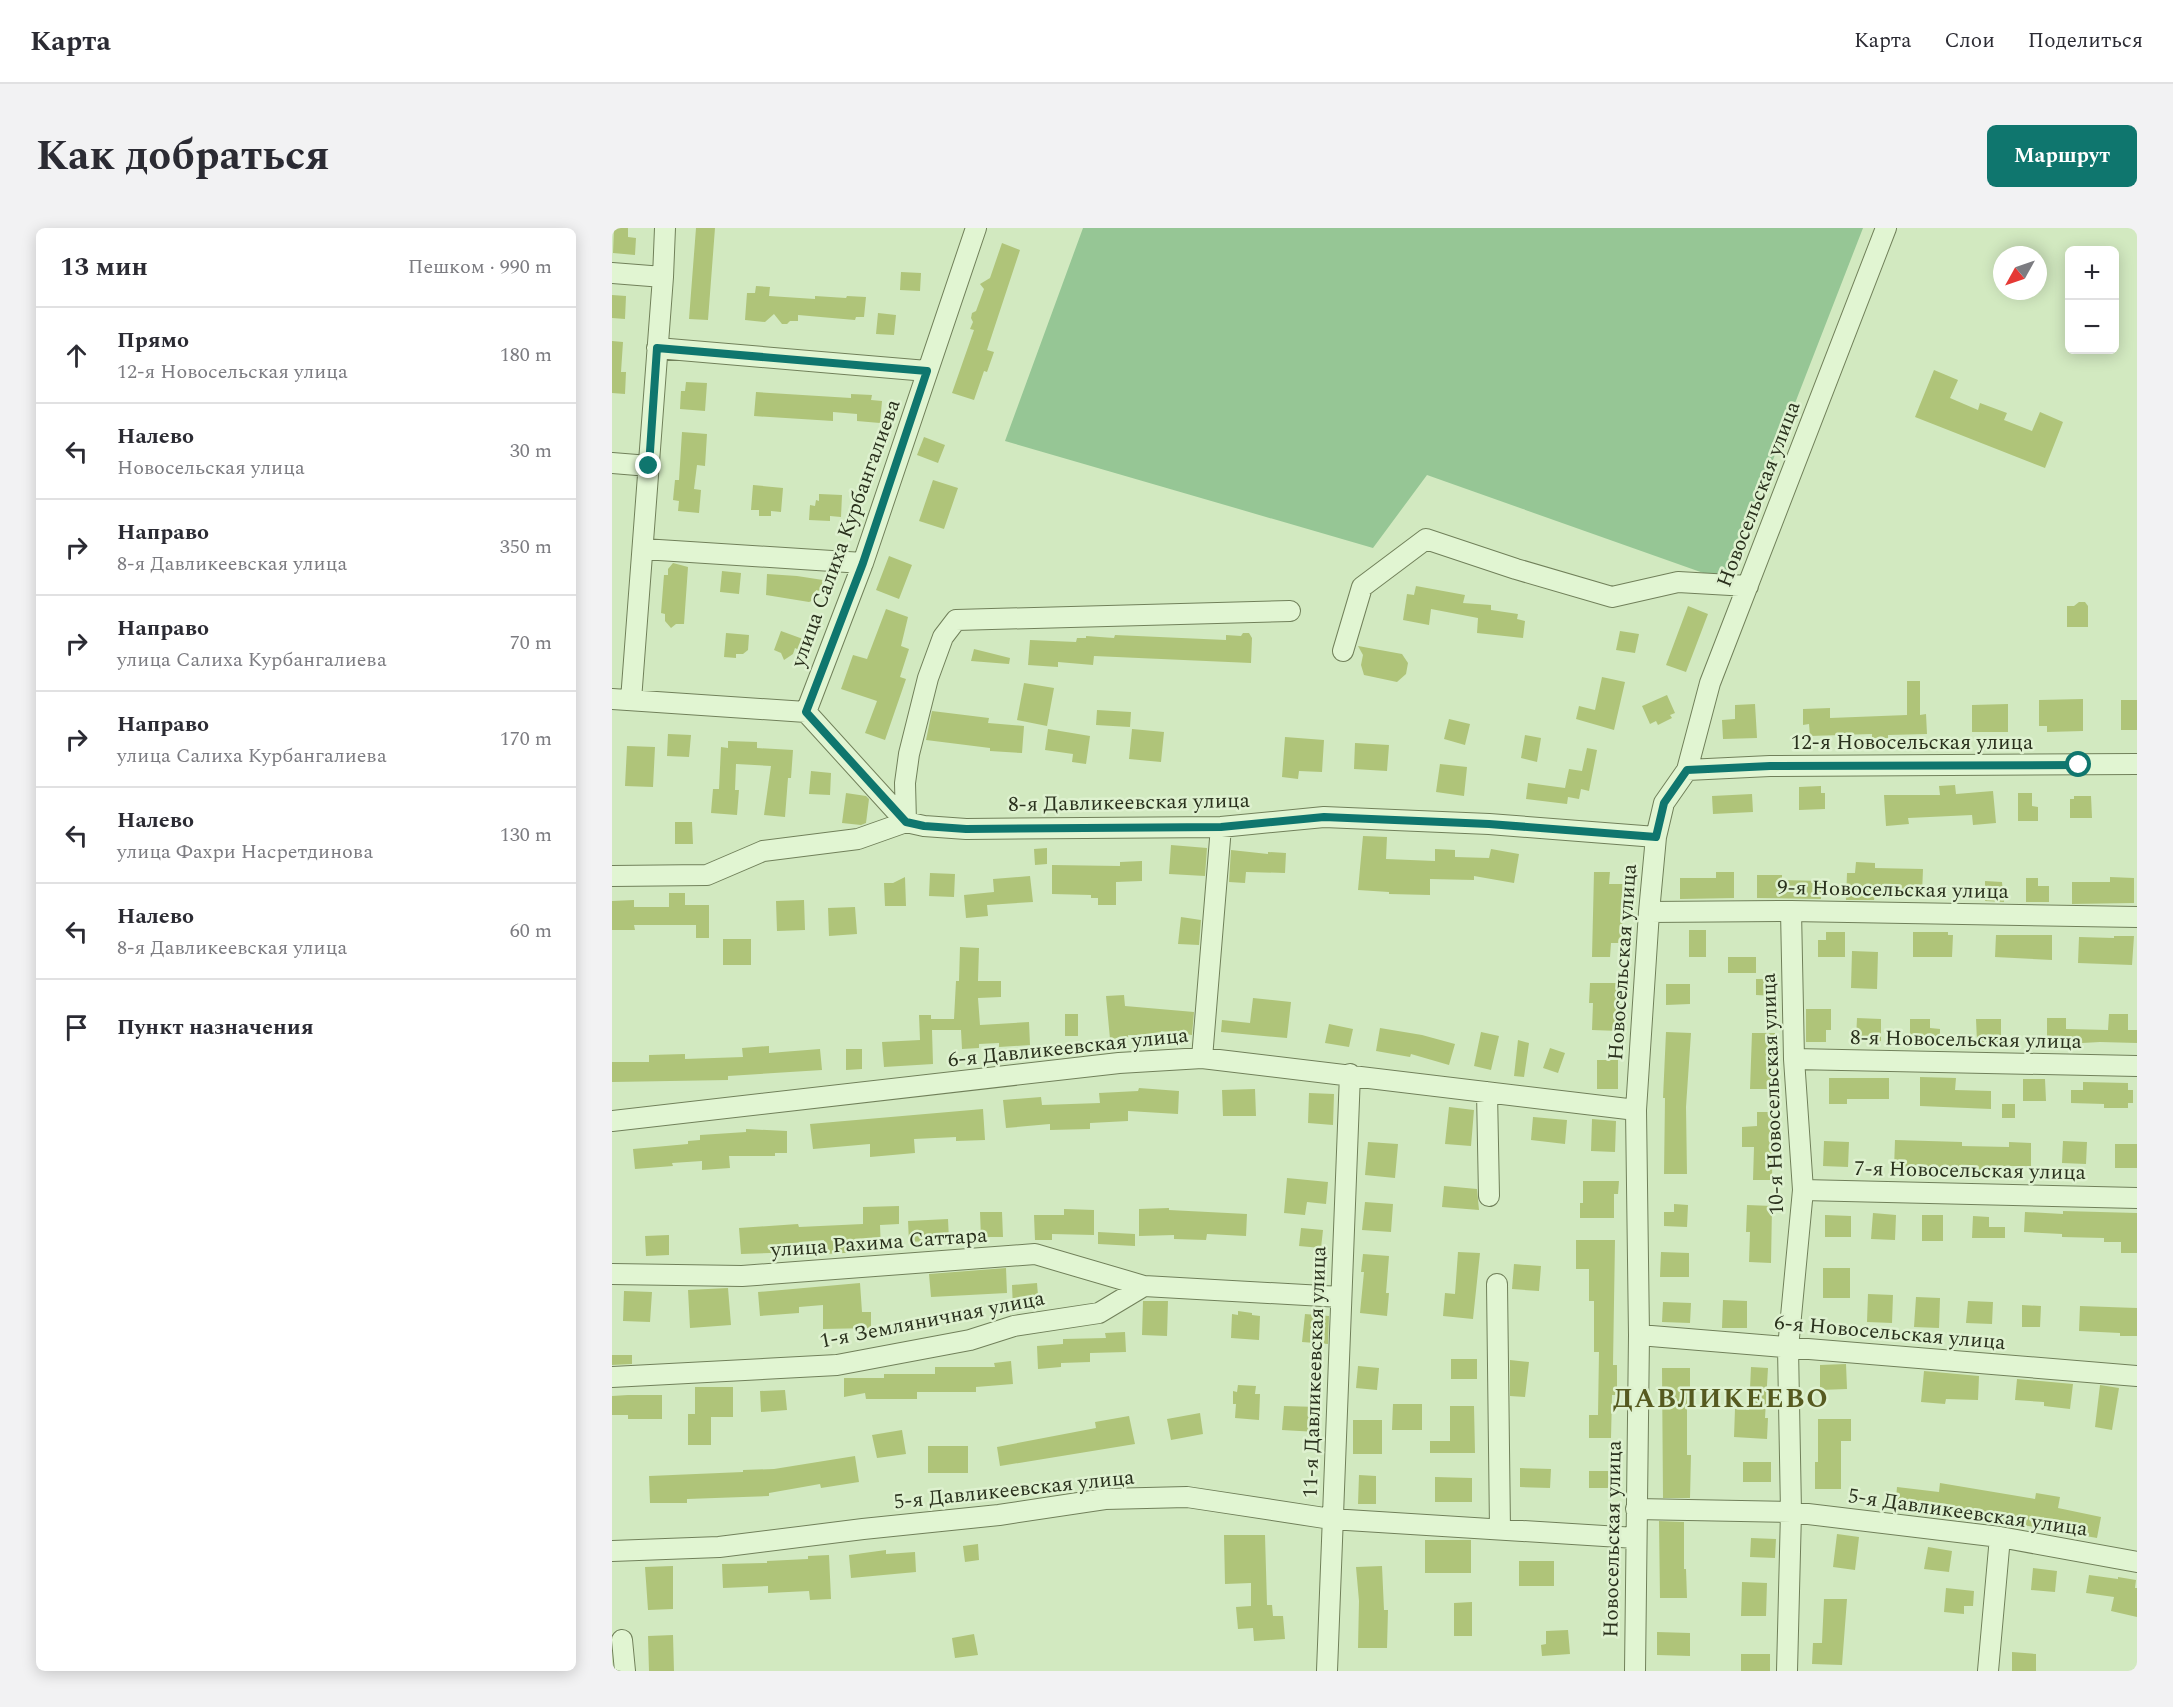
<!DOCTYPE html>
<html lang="ru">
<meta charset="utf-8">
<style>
body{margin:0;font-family:Spectral,serif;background:#f2f2f3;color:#2b2b33}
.controls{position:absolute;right:18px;top:18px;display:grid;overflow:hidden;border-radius:9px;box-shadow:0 3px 15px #0003}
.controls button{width:54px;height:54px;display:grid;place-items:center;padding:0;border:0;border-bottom:2px solid #e1e1e2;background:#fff;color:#2b2b33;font:30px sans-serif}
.compass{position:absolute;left:1381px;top:18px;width:54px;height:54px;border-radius:50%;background:#fff;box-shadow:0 3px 15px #0003;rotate:230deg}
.stop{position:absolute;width:18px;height:18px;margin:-14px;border:4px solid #0f766e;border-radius:50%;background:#fff}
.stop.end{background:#0f766e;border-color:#fff;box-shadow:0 2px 6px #0008}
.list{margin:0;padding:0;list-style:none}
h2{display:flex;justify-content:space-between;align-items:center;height:78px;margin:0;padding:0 24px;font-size:26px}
h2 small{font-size:20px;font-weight:400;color:#7c7c81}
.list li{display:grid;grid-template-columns:39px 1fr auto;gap:18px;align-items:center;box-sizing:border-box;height:96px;padding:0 24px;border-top:2px solid #e1e1e2}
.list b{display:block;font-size:22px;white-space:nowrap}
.list p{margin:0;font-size:20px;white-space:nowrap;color:#7c7c81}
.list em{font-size:20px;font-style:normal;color:#7c7c81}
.icon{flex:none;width:33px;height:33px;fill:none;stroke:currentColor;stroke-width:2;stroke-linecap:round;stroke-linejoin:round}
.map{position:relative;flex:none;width:1525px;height:1443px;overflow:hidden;border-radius:9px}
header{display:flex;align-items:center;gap:36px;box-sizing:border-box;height:84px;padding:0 30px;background:#fff;border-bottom:2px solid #e1e1e2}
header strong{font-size:28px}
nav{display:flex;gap:33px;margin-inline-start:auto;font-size:21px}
.intro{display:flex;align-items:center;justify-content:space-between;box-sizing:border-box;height:144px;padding:0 36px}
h1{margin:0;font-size:42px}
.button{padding:15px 27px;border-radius:9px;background:#0f766e;color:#fff;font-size:21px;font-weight:700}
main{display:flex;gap:36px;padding:0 36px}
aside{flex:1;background:#fff;border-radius:9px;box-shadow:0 3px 15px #0003}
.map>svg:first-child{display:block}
.green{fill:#96c695}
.building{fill:#afc479}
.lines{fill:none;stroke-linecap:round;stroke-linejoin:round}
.minor-casing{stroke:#71805a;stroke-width:22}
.minor{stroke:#e1f5d2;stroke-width:20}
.route{stroke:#0f766e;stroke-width:8}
.labels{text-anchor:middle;stroke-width:5;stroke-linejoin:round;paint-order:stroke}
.street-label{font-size:21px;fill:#2a311d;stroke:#def1cf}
.district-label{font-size:27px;font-weight:bold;letter-spacing:1.5px;fill:#565a20;stroke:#def1cf}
</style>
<header>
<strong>Карта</strong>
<nav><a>Карта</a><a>Слои</a><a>Поделиться</a></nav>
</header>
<div class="intro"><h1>Как добраться</h1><a class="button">Маршрут</a></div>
<main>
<aside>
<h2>13 мин<small>Пешком · 990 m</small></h2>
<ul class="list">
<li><svg class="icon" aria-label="ahead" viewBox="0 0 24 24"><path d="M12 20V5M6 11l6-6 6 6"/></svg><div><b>Прямо</b><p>12-я Новосельская улица</p></div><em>180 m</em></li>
<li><svg class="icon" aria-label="left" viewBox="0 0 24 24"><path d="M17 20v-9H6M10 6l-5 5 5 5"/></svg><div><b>Налево</b><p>Новосельская улица</p></div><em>30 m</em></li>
<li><svg class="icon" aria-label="right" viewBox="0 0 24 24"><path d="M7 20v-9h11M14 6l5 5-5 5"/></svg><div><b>Направо</b><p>8-я Давликеевская улица</p></div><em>350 m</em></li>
<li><svg class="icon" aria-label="right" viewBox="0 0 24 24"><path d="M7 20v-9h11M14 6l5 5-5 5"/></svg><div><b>Направо</b><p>улица Салиха Курбангалиева</p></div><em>70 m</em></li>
<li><svg class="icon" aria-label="right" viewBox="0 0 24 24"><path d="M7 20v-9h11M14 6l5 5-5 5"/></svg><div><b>Направо</b><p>улица Салиха Курбангалиева</p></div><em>170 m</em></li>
<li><svg class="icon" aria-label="left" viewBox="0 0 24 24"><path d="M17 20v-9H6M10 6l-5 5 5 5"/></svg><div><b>Налево</b><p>улица Фахри Насретдинова</p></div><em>130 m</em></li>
<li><svg class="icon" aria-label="left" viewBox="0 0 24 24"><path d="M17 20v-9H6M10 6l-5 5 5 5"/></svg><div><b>Налево</b><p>8-я Давликеевская улица</p></div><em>60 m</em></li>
<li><svg class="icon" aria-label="arrive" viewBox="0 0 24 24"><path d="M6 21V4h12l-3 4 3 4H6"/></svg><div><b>Пункт назначения</b></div></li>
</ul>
</aside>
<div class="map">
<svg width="1525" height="1443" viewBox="0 0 1525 1443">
<rect width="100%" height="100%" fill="#d2e9c0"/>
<path class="green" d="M471,0H1251L1114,353L815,247L761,320L393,213Z"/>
<path class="building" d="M2,0H16V9L24,10L23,27L1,25Z
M84,0H103L96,92L77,91Z
M390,15L408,22L375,122L382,124L375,144L372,143L362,172L340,165L362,102L358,101L361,94L359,90L360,85L364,83L372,61L368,56L378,50Z
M289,44L309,45L308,63L288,62Z
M144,58L158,59L157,68L203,71V68L234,70L235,68L254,69L252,89H244L243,92L186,87V93H178L175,96H170L162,86L153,94L133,92L135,65H143Z
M0,67L14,68L13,91L0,90Z
M266,85L284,87L282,107L264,106Z
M0,113L11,114L9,144H14L13,166L0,165Z
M1322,142L1346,152L1338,170L1366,182L1368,175L1395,185L1392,192L1420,203L1428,184L1451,194L1433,240L1303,189Z
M74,154L95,155L93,183L68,181L69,163H73Z
M144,164L239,170V166L260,167L259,172L270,173L268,195L245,193V186L221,184V193L142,188Z
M70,204L95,206L93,238L85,237L82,261L89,262L87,285L66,283L67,273L61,272L63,252H67Z
M312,209L333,217L326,235L305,227Z
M321,252L346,260L332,301L307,293Z
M141,257L171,260L169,284L159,283V288H147V282H139Z
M207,266L230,267L229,289L218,288V293L197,292L198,277L203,278L204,272L207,273Z
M277,328L300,337L287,371L264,362Z
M61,335L76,339L72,396H64L59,400L53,393V386L49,385L52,347H56V341Z
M110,343L129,345L127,366L108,364Z
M155,346L185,348L211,352L208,363L204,362L202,372L197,374L154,367Z
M804,358L853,367L851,375L879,377V382L906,386L905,391L913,393L911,410L865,405L866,390L819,381L817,397L791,392L795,366L802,367Z
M1467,374H1473L1476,378V399H1455V378H1462Z
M1076,378L1096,386L1074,444L1054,437Z
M274,381L296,389L289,418L297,421L288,449L294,451L273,512L253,505L265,473L229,461L241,427L255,431Z
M169,403L191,411L187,422L183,420L181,426L172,432L169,425L162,422Z
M1008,403L1027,406L1023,425L1004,422Z
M114,405L137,407L136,422L131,426H124V430L112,429Z
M631,405H637L640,410L639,435L482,428L481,437L446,434V439L416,437L418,412L464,414L465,410H474V408L502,410L503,407L614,412V407L629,408Z
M746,418L790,426L796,435L794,446L785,454L752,447L749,437L751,427Z
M362,421L398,430L397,436L359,433Z
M990,449L1013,454L1002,502L964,491L967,478L983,482Z
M1295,453H1308V487L1314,486L1315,506L1276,507V510H1260V506L1198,508L1197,496L1191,497V481L1218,480V490L1295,487Z
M412,455L442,460L435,498L405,492Z
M1055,467L1063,485L1058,487L1060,490L1046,497L1044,493L1038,496L1030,478Z
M1471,471V503L1435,504V498H1427V472Z
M1509,472H1525V502H1509Z
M1143,476L1145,510L1111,511L1110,492L1123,491V477Z
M1396,476V504H1360V477Z
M485,482L519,484L518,499L484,497Z
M320,483L377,490L376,495L412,498L410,525L378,523V520L314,512Z
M837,491L858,496L853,517L832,511Z
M436,501L478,508L474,536L460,534L461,526L433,522Z
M520,501L552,504L549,534L517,531Z
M56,506L79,507L77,529L55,528Z
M913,507L929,510L925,534L909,530Z
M673,509L712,512L710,544L687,543L686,551L670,549Z
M116,513L145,514V520L181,522L179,550H176L173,589L152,587L159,538L124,536L123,562H127L125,587L99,585L101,561H107L109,519L116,520Z
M743,515L777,517L775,543L742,541Z
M15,518L43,519L41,559L13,558Z
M975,520L985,522L977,563L969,561L967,571L956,569L955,576L914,571L916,555L953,560L957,541L970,543Z
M828,536L855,539L852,568L824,564Z
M199,543L219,545L218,567L197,566Z
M1343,557L1344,566L1381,563L1384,595L1361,597L1360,587L1296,590L1297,596L1274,598L1272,567H1328L1327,558Z
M1209,558V565H1213V581L1187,582V559Z
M234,565L254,568L257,571L254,595L249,597L230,595Z
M1406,565H1420V578L1426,579V593H1406Z
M1140,566L1141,584L1101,586L1100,568Z
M1462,568H1479L1480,590H1458V571H1462Z
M63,594H80L81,616H63Z
M751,608L775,609L774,631L823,633V621L843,622V629L877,630L879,621L907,626L902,655L862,648V652L818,651V667L777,666V664L746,662Z
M559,617L595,620L593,648L557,646Z
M435,620V636L423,637L422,621Z
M619,622L656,626V624L674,625L673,645L634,644L633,655L617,654Z
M530,633V653L504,654V677H486V670H479V667L440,666V637L508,638V634Z
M1244,634L1263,635V640L1311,641L1310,666L1263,665L1262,672H1234L1235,645H1243Z
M982,644H998L997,656H1011L1010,715H999L998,729H980Z
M1104,644H1122V670L1068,671V650H1104Z
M318,645L343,646L342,669L317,668Z
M1145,647H1170V652L1209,653V671L1145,670Z
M418,648L421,674L375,677L376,688L354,690L352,667L382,664L381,651Z
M293,649L294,678H273L272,655H281Z
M1498,649L1522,650V675L1460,676V654H1498Z
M1414,650H1426V658H1437V674H1414Z
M1373,653L1390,654L1392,674L1373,673Z
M57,665H73V677H97V710H84V697H22L23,702H0V673L22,672V679H57Z
M192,672L193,702L165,703L164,673Z
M243,679L245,706L217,708L216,680Z
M569,689L589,692L587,717L566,716Z
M1077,702H1094V729H1077Z
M1214,704H1233V729H1206V712H1214Z
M1301,704H1336V707H1341L1340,729H1301Z
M1384,707H1440V732L1383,729Z
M1502,708H1522L1520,737L1466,735L1467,709L1502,710Z
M111,711H139V737H111Z
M348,719L367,720L366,753H389V769L366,770L368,797L417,794L418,817L387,819V815L367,816V820L350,821L349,802H320L321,836L272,839L270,814L308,812L307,787H319V791H342L344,753H347Z
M1240,723L1266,724L1265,761L1239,760Z
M1116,729H1144V745H1116Z
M1144,751H1163V768L1144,767Z
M978,755H1010L1008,803L980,802L981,775H977Z
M1054,756H1078V776L1054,777Z
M512,767L513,778L582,784L580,807L549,803L548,809L516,807V809L498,811L494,768Z
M641,770L679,774L675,810L609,804L610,792L638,795Z
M1194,781H1219V802H1214V814H1194Z
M453,786H466V808H453Z
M1497,786H1516V802H1525V815L1488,814L1435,817V790H1454V801L1496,802Z
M1245,790L1269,791V813L1244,812Z
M1298,791H1318V800L1328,801V813L1298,812Z
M1364,791H1389V814H1365Z
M717,796L741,801L737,819L713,815Z
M768,800L810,807L843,816L837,837L799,826L798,829L764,823Z
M869,804L887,808L879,842L862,838Z
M1054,804L1079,805L1074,879L1075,946H1052L1053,870H1051Z
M1140,805H1163V861H1138Z
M906,812L917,815L912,849L902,848Z
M157,818V825L208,821L210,842L116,848V852L0,854V834H37V827L73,826V831L131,829L130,820Z
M938,820L953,825L946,845L931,840Z
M234,821H250V841L234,842Z
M985,832H1006V861H985Z
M1308,849L1344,850L1343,862L1379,863V881L1308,878Z
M1217,850H1277V871H1235V876H1217Z
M1411,851H1433L1434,873H1411Z
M1471,854L1516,855V862H1521V875H1516V880H1492V876L1459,875V862H1471Z
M527,860L567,863L566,886L516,883V893L478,895V901L438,902V896L394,900L391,872L429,869L430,877L488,875L487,865L526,863Z
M643,861L644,888H611L610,862Z
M697,865L722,866L721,897L696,895Z
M1390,876H1403V890H1390Z
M837,879L862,882L859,918L833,916Z
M371,881L373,912L344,913V909L302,911L303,925L258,929V916L201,921L198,896Z
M1145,884H1161L1160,952H1141L1142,919H1130V899L1145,898Z
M921,889L955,892L953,916L919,912Z
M980,891L1004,893L1003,924L979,923Z
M134,901L175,903V925H163V928H117L118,940L90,942V933L60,935L61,938L23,941L21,921L76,916V913L88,912V907L134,904Z
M1283,912L1350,914V918L1397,919V914L1419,915V938H1377V943L1282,941Z
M1212,913L1237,914L1236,939L1211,938Z
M1451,913L1475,914L1474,936L1450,935Z
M756,914L786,916L783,950L753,947Z
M1503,916H1525V940H1503Z
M675,950L716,954L714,976L695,974L693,987L672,985Z
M971,953H1007L1006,966H1002V990H968V975H971Z
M832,958L865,961L867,982L830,979Z
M753,974L781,976L779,1004L750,1002Z
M1062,976L1076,977L1075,999L1052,998V984H1062Z
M1135,977L1160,978L1159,1035L1137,1034L1138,1004H1134Z
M287,978V996L268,997L269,1023L213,1026L212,1012L187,1014L188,1024L129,1026L127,1000L186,996L187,999L251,996V979Z
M557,980V982L635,986L634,1008L595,1006L594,1012L562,1011V1007L527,1008V981Z
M452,981L482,982V1007L440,1006V1012H423L422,987H452Z
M1451,983L1525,985V1025H1509V1014H1492V1010L1450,1009V1006L1412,1004L1413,984L1451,986Z
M368,984H390L391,1009H369Z
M1261,985L1284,987L1283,1012L1259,1011Z
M1213,987L1239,988V1009H1213Z
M1310,987H1331V1013H1310Z
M1361,988L1377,989V999H1393V1010H1360Z
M336,991L337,1012L297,1014L296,993Z
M689,1000L711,1002L709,1020L687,1018Z
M486,1004L523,1006V1018L486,1016Z
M57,1007V1027L34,1028L33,1008Z
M964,1012H1003L1001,1137H1005V1167H1000L999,1210H977V1187H986L987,1124H982V1073H977V1041H964Z
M846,1024L868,1025L861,1091L831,1088L833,1065L843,1066Z
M1049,1024L1077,1025V1049H1048Z
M751,1026L777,1028L774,1065H777L775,1088L748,1085L752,1044H749Z
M902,1036L929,1038L927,1063L900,1061Z
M394,1040L395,1065L319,1069L317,1046Z
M1211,1040H1238V1070H1211Z
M248,1055L250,1084H259V1100L211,1101V1077L187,1079V1085L148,1088L146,1064Z
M425,1055L427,1080L401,1082L400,1057Z
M116,1060L119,1097L78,1100L76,1062Z
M12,1063L40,1064L38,1094L11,1093Z
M1256,1066L1281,1067L1280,1095L1255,1094Z
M1304,1069L1328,1070L1327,1100L1302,1099Z
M1111,1072L1135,1073V1100H1110Z
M531,1073H556L555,1108L530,1107Z
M1356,1073L1381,1074L1380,1096L1354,1095Z
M1051,1074L1079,1075L1078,1095L1050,1094Z
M1410,1077L1429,1078L1428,1099H1410Z
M1468,1078L1525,1080V1108H1508V1105L1467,1103Z
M626,1083L640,1085V1087L648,1088L647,1112L619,1110L620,1086L626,1087Z
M693,1086L717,1088L716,1116L690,1114Z
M513,1104L514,1124L478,1125V1134L449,1135V1139L426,1141L425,1118L451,1116V1111L494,1110L493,1105Z
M0,1127H20V1136L0,1137Z
M839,1131H865V1151H839Z
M898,1132L917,1134L913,1169L898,1168Z
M399,1133L401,1156L364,1159V1164H305V1171H254L253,1165L232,1169V1150H272V1146H323V1139H383L382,1135Z
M1234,1136L1235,1161L1208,1162V1137Z
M746,1138L767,1140L765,1162L744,1160Z
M1139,1139L1156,1140L1153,1190H1156L1155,1211L1122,1209L1123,1181L1137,1182Z
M1050,1140H1078V1168H1075V1227H1079L1078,1270H1051Z
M1312,1143L1367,1148L1366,1172L1334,1171L1333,1176L1309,1174Z
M1405,1151L1461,1156L1458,1181L1432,1178V1174L1403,1172Z
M626,1157L644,1158L643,1166H648L647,1192L623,1190L624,1176H621V1163L625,1164Z
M1488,1157L1507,1160L1500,1202L1483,1199Z
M83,1159H121V1189H99V1217H76V1186H83Z
M173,1162L175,1182L149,1184L148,1163Z
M16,1167H50V1191H16V1187H0V1168Z
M781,1176H810V1202H780Z
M672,1178L706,1179L705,1204L670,1202Z
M838,1178H862L863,1225H818V1213H838Z
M588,1185L591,1206L559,1212L555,1191Z
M517,1188L523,1216L388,1238L385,1219L484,1200L483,1194Z
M1206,1191H1239V1213H1229V1261H1203V1234H1206Z
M741,1192H770V1226H741Z
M290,1202L294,1226L265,1230L260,1207Z
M316,1218H356V1245H316Z
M243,1228L247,1254L209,1260L208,1256L157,1265V1268L75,1271V1275H38L37,1248L131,1244V1242L162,1241Z
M1131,1234H1159V1254H1131Z
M908,1240L939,1241L938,1260L908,1259Z
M977,1243H1002V1260H977Z
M747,1247L764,1248V1276H746Z
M823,1249L860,1250V1274H823Z
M1328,1255L1423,1271L1424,1265L1448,1269L1446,1280L1489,1289L1485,1310L1353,1287L1352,1291L1283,1283L1285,1259L1327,1264Z
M1047,1293L1072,1294V1341H1074L1075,1370H1048Z
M1225,1306L1247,1309L1243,1342L1221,1339Z
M612,1307H653L655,1377H660L661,1388H671L673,1411L642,1413L641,1400L626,1401L624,1379L639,1378V1355L613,1356Z
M1139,1310L1164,1311L1163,1330L1138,1329Z
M813,1312H859V1345H813Z
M366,1316L367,1332L353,1334L351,1318Z
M1316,1319L1340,1323L1337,1344L1312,1341Z
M274,1322V1326L303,1324L304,1344L239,1350L237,1327Z
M217,1327L219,1371L198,1372L197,1363L156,1365V1358L111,1360L110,1336L155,1335V1333L196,1331V1328Z
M907,1333H942V1358H907Z
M61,1338V1381L36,1382L33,1339Z
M770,1338L772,1382H776L775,1420H746L747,1373L744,1339Z
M1421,1340L1445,1343L1443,1364L1419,1362Z
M1477,1347L1506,1351V1349L1524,1352L1523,1360H1525V1389L1499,1383L1502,1369L1474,1365Z
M1130,1354L1155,1355L1154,1388H1129Z
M1334,1360L1362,1363L1361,1378H1352V1386L1332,1384Z
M1212,1371H1235L1230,1437L1200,1436L1201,1415H1210Z
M860,1374V1408H842V1375Z
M956,1402L958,1426L930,1428L929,1417L934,1416V1403Z
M1045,1404L1078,1405V1428L1045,1427Z
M362,1406L366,1427L343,1430L340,1410Z
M61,1407L62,1443H37L36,1408Z
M1400,1424L1424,1426V1443H1400Z
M1129,1426H1158V1443H1129Z"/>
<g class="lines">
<defs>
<path id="minor" d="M0,45L51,49
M45,120L315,143
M0,235L37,238
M31,321L251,335
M731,423L750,359L814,311L904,341L1000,369L1066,354L1136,358
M0,471L194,484
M19,472L51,49L53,0
M1075,542L1158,538L1525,536
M294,594L194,484L251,335L364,0
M294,594L293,555L297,526L316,450L331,409L344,392L678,383
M0,648L95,647L151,623L246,611L294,594L312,598L354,601L609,599L712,589L877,596L1044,609
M1037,684L1179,683L1525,689
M590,830L609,599
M1182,831L1525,838
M875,864L877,968
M0,893L507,835L590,830L1024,882
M1191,962L1525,970
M0,1046L130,1048L423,1026L532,1058L729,1069
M885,1056L888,1301
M1027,1107L1525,1148
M0,1149L225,1137L358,1112L402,1098L487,1085L532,1058
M1024,1281L1179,1284L1388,1309L1525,1334
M0,1323L107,1319L251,1301L387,1287L493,1271L575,1269L719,1291L1024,1310
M10,1412L13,1443
M715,1443L738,846
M1023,1443L1027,1107L1024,882L1037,684L1044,609L1052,575L1075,542L1098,455L1274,0
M1175,1443L1179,1284L1176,1120L1191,962L1182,831L1179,683
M1376,1443L1388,1309"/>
</defs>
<use href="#minor" class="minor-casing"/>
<use href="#minor" class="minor"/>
</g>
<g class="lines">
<path class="route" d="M37,238L45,120L315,143L251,335L194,484L294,594L312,598L354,601L609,599L712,589L877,596L1044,609L1052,575L1075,542L1158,538L1467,537"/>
</g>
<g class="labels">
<g class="street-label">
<text transform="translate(1146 266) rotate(-69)" y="7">Новосельская улица</text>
<text transform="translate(233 305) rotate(-70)" y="7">улица Салиха Курбангалиева</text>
<text x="1300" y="521">12-я Новосельская улица</text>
<text transform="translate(517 574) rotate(-1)" y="7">8-я Давликеевская улица</text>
<text transform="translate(1281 661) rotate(1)" y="7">9-я Новосельская улица</text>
<text transform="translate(1010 734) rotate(-86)" y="7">Новосельская улица</text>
<text transform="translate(1354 811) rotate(1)" y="7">8-я Новосельская улица</text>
<text transform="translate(456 819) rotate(-6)" y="7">6-я Давликеевская улица</text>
<text transform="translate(1160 866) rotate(-92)" y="7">10-я Новосельская улица</text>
<text transform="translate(1358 942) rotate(1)" y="7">7-я Новосельская улица</text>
<text transform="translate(267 1014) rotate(-4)" y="7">улица Рахима Саттара</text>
<text transform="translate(320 1091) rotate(-11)" y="7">1-я Земляничная улица</text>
<text transform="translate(1278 1104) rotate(5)" y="7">6-я Новосельская улица</text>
<text transform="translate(702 1144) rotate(-88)" y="7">11-я Давликеевская улица</text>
<text transform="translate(402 1261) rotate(-6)" y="7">5-я Давликеевская улица</text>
<text transform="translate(1356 1284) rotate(8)" y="7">5-я Давликеевская улица</text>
<text transform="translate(1000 1311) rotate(-89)" y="7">Новосельская улица</text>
</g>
<g class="district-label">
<text x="1109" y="1179">ДАВЛИКЕЕВО</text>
</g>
</g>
</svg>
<div class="controls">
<button>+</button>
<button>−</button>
</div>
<svg class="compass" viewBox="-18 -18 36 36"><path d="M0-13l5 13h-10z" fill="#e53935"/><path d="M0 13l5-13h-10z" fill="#7c7c81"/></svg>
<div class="stop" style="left:1467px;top:537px"></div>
<div class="stop end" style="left:37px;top:238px"></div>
</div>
</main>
